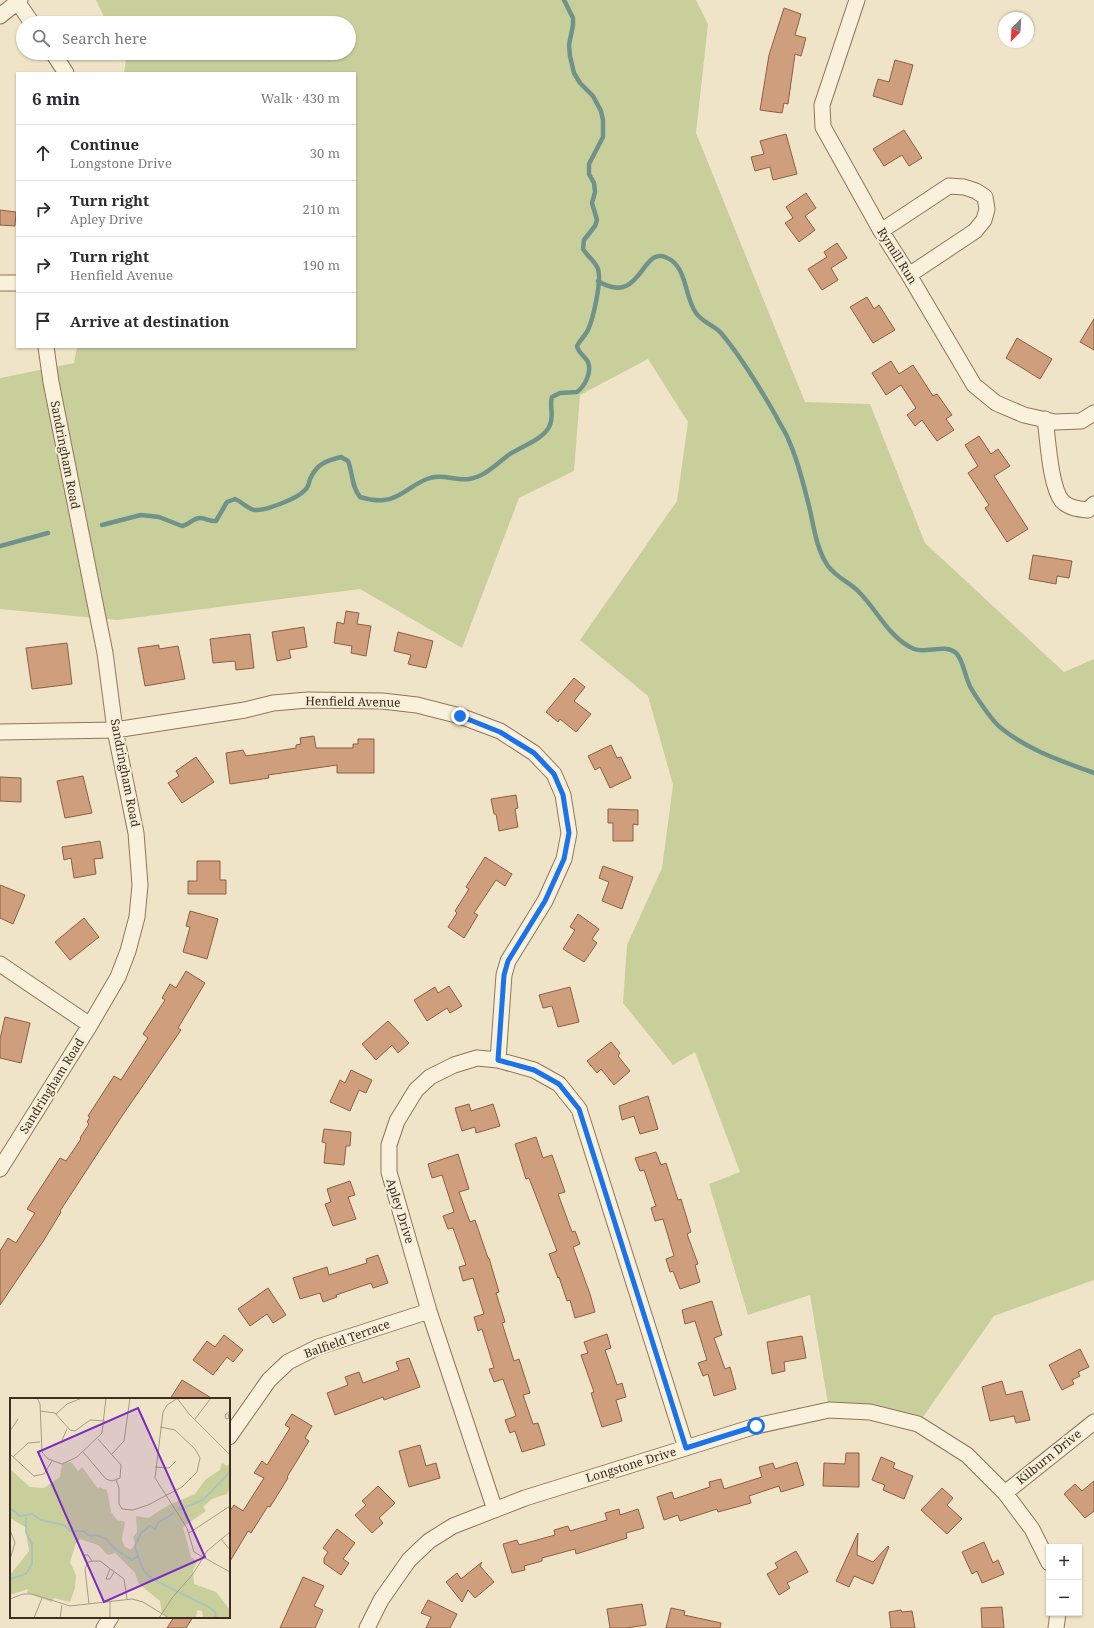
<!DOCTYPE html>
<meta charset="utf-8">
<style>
body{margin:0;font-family:"Noto Serif",serif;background:#f2f2f3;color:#2b2b33}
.controls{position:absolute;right:12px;bottom:12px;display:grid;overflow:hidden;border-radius:0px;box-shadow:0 1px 3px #0004}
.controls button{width:36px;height:36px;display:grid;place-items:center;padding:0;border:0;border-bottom:1px solid #e1e1e2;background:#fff;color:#2b2b33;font:20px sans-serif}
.compass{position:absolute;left:998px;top:12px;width:36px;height:36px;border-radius:50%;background:#fff;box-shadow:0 1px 3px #0004;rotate:204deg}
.stop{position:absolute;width:12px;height:12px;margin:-9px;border:3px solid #1a73e8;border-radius:50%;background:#fff}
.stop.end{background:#1a73e8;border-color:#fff;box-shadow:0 1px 4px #0008}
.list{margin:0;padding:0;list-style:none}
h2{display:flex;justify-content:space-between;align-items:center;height:52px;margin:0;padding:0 16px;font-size:17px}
h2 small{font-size:13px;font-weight:400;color:#7c7c81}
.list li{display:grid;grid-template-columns:26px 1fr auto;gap:12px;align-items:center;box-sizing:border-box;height:56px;padding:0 16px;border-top:1px solid #e1e1e2}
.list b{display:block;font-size:15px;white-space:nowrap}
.list p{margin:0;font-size:13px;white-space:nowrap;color:#7c7c81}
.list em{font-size:13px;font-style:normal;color:#7c7c81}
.icon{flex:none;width:22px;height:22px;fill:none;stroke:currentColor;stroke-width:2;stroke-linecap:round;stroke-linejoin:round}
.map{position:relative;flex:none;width:1094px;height:1628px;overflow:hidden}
.search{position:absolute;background:#fff;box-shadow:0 1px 3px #0004;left:16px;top:16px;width:340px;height:44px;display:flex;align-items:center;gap:10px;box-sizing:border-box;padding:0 14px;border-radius:22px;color:#7c7c81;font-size:15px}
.panel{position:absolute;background:#fff;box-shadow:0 1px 3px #0004;left:16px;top:72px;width:340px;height:276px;border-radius:0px}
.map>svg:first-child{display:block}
.green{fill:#c9cf9b}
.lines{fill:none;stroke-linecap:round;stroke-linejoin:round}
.stream{stroke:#6f938a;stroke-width:4.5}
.building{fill:#cf9f7d;stroke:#8d5f41}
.minor-casing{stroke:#8d765c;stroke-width:17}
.minor{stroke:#faf1dc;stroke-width:15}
.route{stroke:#1a73e8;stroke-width:5}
.labels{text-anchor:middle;stroke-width:4;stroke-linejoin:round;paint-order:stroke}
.street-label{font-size:12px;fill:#3d2e20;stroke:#f7eed8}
.inset-river{fill:none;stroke:#a9c4bc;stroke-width:2}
.inset-road{fill:none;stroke:#a89b85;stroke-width:1}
.view{fill:#7b2cbf;fill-opacity:0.15;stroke:#7b2cbf;stroke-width:2}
.inset-edge{fill:none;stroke:#3d2e20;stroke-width:2}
</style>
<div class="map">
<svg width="1094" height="1628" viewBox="0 0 1094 1628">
<rect width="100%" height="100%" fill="#f0e4c8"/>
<path class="green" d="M96,0H696L708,24L696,133L805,402L870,404L925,543L1064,672L1094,659V1280L994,1316L918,1424L829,1410L810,1295L748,1315L709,1184L740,1172L695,1052L673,1065L623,1003L627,945L662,868L673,785L648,696L580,640L677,501L688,422L648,359L580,395L574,471L519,498L462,648L360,589L117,620L0,609V378L74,363L77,347H355V73H124L127,53H349V23H107Z"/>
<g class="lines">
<path class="stream" d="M598,281C644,309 640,239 671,260C687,271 685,298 696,313C703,323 714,325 721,333C742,358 760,388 776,416C780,425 786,432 789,441C799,463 804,487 810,510C814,529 817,550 828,566C837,578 849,582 859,592C877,610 889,638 914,649C927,654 945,643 956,653C964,660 965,680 972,690C979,701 991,720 1001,728C1028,750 1061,761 1094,773
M102,525L141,515L159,517L182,526C189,525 193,518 200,518C206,518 210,522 216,521L227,502L235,499C242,502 247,508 254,510C265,511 297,499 305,490C308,488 309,483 310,479C317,464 325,461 341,457L348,461C353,473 351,486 360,497C367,499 376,501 384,500C399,499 413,484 427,479C441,473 455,481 469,479C485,477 497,463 510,454C522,446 542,440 549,427C555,416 549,407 552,397L560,393L577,392C585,386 592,372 588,362C585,356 578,353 577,346C580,340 585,336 588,330C593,319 602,281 598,269C595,261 587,256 583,249L584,240L595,226L597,220L592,203L595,192L594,183L589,174V164L603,137V120L601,111L593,96L580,83L574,73L570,56L569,45L573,25V18L564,0
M0,546L48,533"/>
</g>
<path class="building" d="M784,8L801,14L795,35L806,38L801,56L795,54L788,104L784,103L782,113L760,110L769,55Z
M895,60L913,65L902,105L873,96L878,79L889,82Z
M904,130L922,158L909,166L902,155L884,166L873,149Z
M786,134L797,174L773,180L770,167L755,171L751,157L764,154L760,141Z
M806,193L816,208L805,216L815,230L799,242L785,223L793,218L786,207Z
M0,210L16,212L15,226L0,225Z
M837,243L847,258L831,268L838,280L822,290L808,269L827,257L824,252Z
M867,297L874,309L879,305L895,330L873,343L850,307Z
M1094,319V350L1080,342Z
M1017,338L1052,359L1040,379L1006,358Z
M891,361L899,374L913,365L933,396L937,394L952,415L946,419L954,430L937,441L922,420L915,426L907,415L916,408L901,385L886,395L872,373Z
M979,436L991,454L998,449L1010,466L994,476L1028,529L1007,542L985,508L989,505L968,473L978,466L965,445Z
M1033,555L1072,561L1069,578L1057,576L1056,584L1029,579Z
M346,611L359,613L357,624L371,626L366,656L351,653L352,646L334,643L337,622L344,624Z
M304,627L307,647L289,650L291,658L277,661L272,632Z
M398,632L433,641L426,668L408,664L411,655L394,651Z
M250,634L254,668L236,670L235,661L213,663L210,639Z
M67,643L72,684L32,689L26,648Z
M159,645V649L178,646L185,679L145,686L138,648Z
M574,678L585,687L574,701L591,714L576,732L560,719L558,722L546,712Z
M314,736L316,748H353V744H358V739H374V773H337V765L268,775L269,778L230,784L226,753L243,750L246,756L296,748V745L301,744L300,738Z
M611,745L617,758L621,757L631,778L610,788L600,767L595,770L588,756Z
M196,757L214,782L182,803L168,783L179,776L176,771Z
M83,776L92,813L65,818L57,781Z
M0,777L21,778V802L0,801Z
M516,795L518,808L515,809L518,827L499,831L496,814H494L491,799Z
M608,809L638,810V825L633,824V841H613V823H608Z
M100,841L103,858L94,859L96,874L74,878L71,858L64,860L62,847Z
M485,857L512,874L505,886L496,880L474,913L478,915L464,938L448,927L457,913L455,911L469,889L466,887Z
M197,861H220V880H226V894H188V881H197Z
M603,866L633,877L622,909L602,901L609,882L599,878Z
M0,885L25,895L13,924L0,918Z
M190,911L218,919L207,959L183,952L190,927L186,926Z
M578,914L599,929L592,939L597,943L584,962L563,949L575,930L570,927Z
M84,918L99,937L70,960L55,942Z
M186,971L205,983L178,1028L181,1030L120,1119L60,1211L61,1212L44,1240L0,1305V1251L8,1238L16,1243L35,1213L27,1209L60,1158L66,1161L81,1139L80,1138L89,1124L87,1122L90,1117L88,1116L114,1076L121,1080L148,1038L143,1034L165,1000L162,998L170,984L176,988Z
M449,986L462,1006L450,1013L447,1008L427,1021L414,1000L435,987L438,993Z
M570,987L579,1022L558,1027L552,1006L543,1008L539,995Z
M5,1017L30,1023L21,1063L0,1058V1039Z
M388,1021L409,1043L398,1053L392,1045L376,1060L362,1044Z
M611,1042L620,1053L618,1056L630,1071L614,1085L601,1069L597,1073L587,1061Z
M351,1070L372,1080L366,1093L359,1090L350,1111L330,1102L340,1080L345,1083Z
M648,1096L658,1129L640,1134L634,1116L622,1120L619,1106Z
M469,1104L471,1111L493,1104L500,1126L476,1133L475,1127L462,1131L455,1108Z
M324,1129L351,1132L350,1146H346L344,1165L324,1163L326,1143L322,1142Z
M536,1137L543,1158L552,1155L565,1192L558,1194L572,1232L575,1231L580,1244L573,1247L590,1294L595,1312L575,1318L570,1300L567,1301L559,1277L558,1278L549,1254L557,1251L529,1178L526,1179L515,1144Z
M656,1152L661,1165L666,1163L678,1200L681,1199L691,1232L687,1234L698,1264L695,1265L700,1282L680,1289L673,1271L670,1272L666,1259L674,1256L663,1219L655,1221L651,1208L656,1206L644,1170L640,1171L635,1158Z
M458,1154L469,1189L459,1192L470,1222L475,1220L488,1258H489L499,1292L496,1293L505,1322L502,1323L514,1361L519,1359L530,1393L523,1395L533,1424L538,1423L545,1445L522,1452L515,1431L510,1433L505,1420L516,1416L503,1379L494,1382L489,1369L494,1368L482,1329L478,1331L474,1317L484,1314L473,1278L463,1281L459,1267L466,1265L453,1228L448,1229L443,1216L454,1212L442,1175L432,1178L428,1164Z
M350,1181L355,1195L348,1197L356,1219L333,1226L325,1204L331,1202L327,1189Z
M378,1255L388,1283L373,1288L371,1283L336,1295L337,1297L323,1302L320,1293L300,1299L293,1278L327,1267L329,1275L367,1263L366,1259Z
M268,1288L286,1315L273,1323L267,1314L250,1326L238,1309Z
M712,1301L722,1335L714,1338L725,1369L730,1367L736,1389L714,1396L708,1374L703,1376L698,1363L707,1360L695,1321L685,1324L682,1310Z
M607,1334L611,1348L605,1350L617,1385L622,1383L626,1397L616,1400L622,1421L602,1427L591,1393L594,1392L581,1355L588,1353L584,1342Z
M224,1335L243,1350L233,1362L227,1357L213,1375L193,1360L207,1341L215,1347Z
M802,1336L806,1358L784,1362L785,1371L772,1374L767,1342Z
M1080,1349L1089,1367L1078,1372L1080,1376L1072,1380L1074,1384L1062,1390L1049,1365Z
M409,1358L420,1387L384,1400L383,1397L335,1415L327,1393L348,1385L345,1377L359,1372L363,1383L399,1370L396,1362Z
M182,1380L213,1399H170Z
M1002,1381L1006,1395L1022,1391L1030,1420L1016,1423L1014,1416L990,1421L982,1387Z
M292,1414L312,1426L305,1438L309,1441L287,1477L288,1478L270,1507L268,1506L251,1533L248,1531L229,1563V1512L234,1505L243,1511L264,1478L254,1473L262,1461L267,1465L290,1428L285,1425Z
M420,1445L426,1466L436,1463L440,1478L409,1487L399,1451Z
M846,1453H859V1487L823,1486L824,1463L845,1464Z
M881,1457L895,1463L893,1468L913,1476L904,1499L883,1490L885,1485L872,1480Z
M797,1462L804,1485L781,1492L779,1486L749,1496L751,1503L718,1512L717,1509L680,1521L678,1515L664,1520L657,1497L672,1492L674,1499L710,1487L709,1482L721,1479L724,1489L762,1477L759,1467L773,1463L775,1469Z
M1094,1481V1511L1085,1518L1064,1494L1075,1484L1082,1491Z
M378,1486L395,1503L379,1518L383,1523L372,1533L355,1515L366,1505L362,1501Z
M942,1488L953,1498L947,1505L962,1519L947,1534L921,1510Z
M619,1509L620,1515L638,1509L644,1528L626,1533L627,1538L576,1554L575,1549L542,1558V1561L524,1566L525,1570L512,1573L503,1544L517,1540L519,1545L555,1535L554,1530L568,1526L570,1531L607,1520L605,1513Z
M337,1529L355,1543L343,1559L349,1563L341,1575L324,1563V1558L328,1552L323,1548Z
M858,1533L857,1555L873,1562L888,1546L889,1547L873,1584L854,1576L849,1587L836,1581Z
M984,1542L993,1563L998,1560L1004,1574L982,1583L977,1571L972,1574L962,1552Z
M796,1551L808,1572L787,1583L790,1588L779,1595L767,1574L778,1568L775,1563Z
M482,1562L480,1566L494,1582L475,1598L468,1590L462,1602L446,1582L457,1573L461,1579Z
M303,1577L324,1586L314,1606L323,1610L315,1628H280Z
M428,1600L457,1614L450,1628H426L431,1617L421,1613Z
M642,1604L646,1625L626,1628H610L607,1609Z
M1002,1607L1004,1628H982L981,1608Z
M671,1608L685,1611L684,1615L721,1623L720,1628H666Z
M901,1610L902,1612L912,1611L915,1628H891L889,1612Z
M174,1617H193L186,1628H167Z"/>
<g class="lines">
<defs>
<path id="minor" d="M16,0L32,23
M857,0L822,105L823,127L881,231L909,275L974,385L996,403L1024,415L1055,422L1081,421L1094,413
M0,16L20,0
M53,53L66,73
M881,231L949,186L964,187L976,191L985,197L987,209L984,220L975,231L909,275
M0,283H17
M1045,419C1048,439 1050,486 1062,501C1069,508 1078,509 1088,510L1094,504
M0,732L115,730L245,710L273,703L308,700L382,701L417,705L460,716L500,731L534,753L554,774L563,795L569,833L564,859L545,901L508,961L504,975L498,1060
M0,964L90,1025
M0,1169L90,1025L118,977L128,951L137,917L140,885L136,833L115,730L105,653L51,382L46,347
M229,1437L269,1380L288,1362L318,1347L429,1311
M1005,1493L1094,1422
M495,1510L429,1311L389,1172V1145L397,1121L416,1090L430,1077L454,1065L477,1058L498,1060L534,1070L559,1084L579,1109L686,1448
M104,1628L111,1617
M367,1628L381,1600L409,1560L429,1541L453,1526L525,1498L756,1426L829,1410L870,1412L918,1424L967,1455L1005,1493L1032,1529L1049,1563
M1056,1628L1058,1613"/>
</defs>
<use href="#minor" class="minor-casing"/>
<use href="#minor" class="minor"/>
</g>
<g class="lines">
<path class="route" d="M460,716L500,732L534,753L554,774L563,795L569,833L564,859L545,901L508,961L504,975L498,1060L534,1070L559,1084L579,1109L686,1448L756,1426"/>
</g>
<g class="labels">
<g class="street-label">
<text transform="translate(897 256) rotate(58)" y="4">Rymill Run</text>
<text transform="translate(65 455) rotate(79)" y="4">Sandringham Road</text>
<text transform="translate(353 702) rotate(1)" y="4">Henfield Avenue</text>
<text transform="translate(125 773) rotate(79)" y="4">Sandringham Road</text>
<text transform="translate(52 1086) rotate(-58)" y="4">Sandringham Road</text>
<text transform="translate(400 1211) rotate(73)" y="4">Apley Drive</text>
<text transform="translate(347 1339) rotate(-20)" y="4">Balfield Terrace</text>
<text transform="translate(1049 1457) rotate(-39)" y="4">Kilburn Drive</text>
<text transform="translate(631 1465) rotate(-17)" y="4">Longstone Drive</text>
</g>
</g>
<g transform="translate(10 1398)">
<rect width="220" height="220" fill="#f0e4c8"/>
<path d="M61,64L68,73L72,69L88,91L89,89L97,92L101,114L107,122L115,124L112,141L114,148L121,152L125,146L123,139L127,134L126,118L138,120L159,107L185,96L196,81L210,72L212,65L217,68L220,65V91L217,96L202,101L193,109L196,113L173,129L181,159L187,164L183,172L184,186L206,194L220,212V220H193L192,213L187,212L186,220H159L152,215L150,203L129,186L125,175L105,155L98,157L88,147L70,141L66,145L60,164L66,177L65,190L60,204L44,200L42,204L17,195L18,191L0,197V177L19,153L15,129L0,120V71L20,89L34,90L50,79L52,66Z" fill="#c9cf9b"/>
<path class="inset-river" d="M0,110L10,118L22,116L31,122L54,127L60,133H73L80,138L85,137L95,140L105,151L122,162L128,158M168,112L193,102L220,74M164,115L149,124L145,131L140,128L131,135L125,148L128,158L134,173L142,181L199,209L205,214L206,220M0,181L16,176L22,166V146L16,134V119"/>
<path class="inset-road" d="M27,0L30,6L32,54L38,61L52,66L67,59L92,35L96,0M167,0L179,16L220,57M168,0L157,7L153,14L145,80L177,130L184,154L220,174M30,13L45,15L60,32L65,33L80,22L95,23M46,16L57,6L72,0M218,16L219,20L216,21L215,17L220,13M185,21L201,0M0,33L8,21M52,42L57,31M73,54L96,81L102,83L110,80L111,67L88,41M0,56L24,78L34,76L42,63M102,56L114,43L120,0M3,59L18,45L30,44M145,69L159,70L166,63M106,82L109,90V106L112,111L123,112L138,107L172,89L187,74L190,60L185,51L165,32L150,29M0,132L5,145L0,161M179,135L220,108M211,141L220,152M77,166L74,157H78L82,163M100,171L96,181H100L104,174M0,201L13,196H22L60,208L122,201L133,204L159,220M100,203V220M79,206L75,171L78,164L84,163H90L114,181L117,201M24,220L32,200M50,220L52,207M149,220L162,200L183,176L197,153L220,134"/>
<path class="view" d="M128,10L195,159L94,204L28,54Z"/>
<rect width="220" height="220" class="inset-edge"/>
</g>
</svg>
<div class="controls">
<button>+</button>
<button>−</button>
</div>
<svg class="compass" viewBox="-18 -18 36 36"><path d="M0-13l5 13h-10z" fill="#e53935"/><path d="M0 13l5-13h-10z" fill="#7c7c81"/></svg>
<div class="stop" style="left:756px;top:1426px"></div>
<div class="stop end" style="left:460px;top:716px"></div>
<div class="search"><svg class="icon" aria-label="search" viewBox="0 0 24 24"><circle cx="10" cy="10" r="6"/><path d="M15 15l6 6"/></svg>Search here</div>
<section class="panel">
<h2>6 min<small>Walk · 430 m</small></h2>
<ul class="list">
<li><svg class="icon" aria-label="ahead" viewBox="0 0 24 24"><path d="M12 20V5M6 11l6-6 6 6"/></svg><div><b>Continue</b><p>Longstone Drive</p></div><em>30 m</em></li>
<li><svg class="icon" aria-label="right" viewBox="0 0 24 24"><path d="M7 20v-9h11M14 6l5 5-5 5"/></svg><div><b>Turn right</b><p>Apley Drive</p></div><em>210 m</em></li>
<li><svg class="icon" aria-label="right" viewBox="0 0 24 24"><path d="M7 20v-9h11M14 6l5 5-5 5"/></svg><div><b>Turn right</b><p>Henfield Avenue</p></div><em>190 m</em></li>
<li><svg class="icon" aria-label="arrive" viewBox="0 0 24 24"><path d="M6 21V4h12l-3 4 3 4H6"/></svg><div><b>Arrive at destination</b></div></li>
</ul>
</section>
</div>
